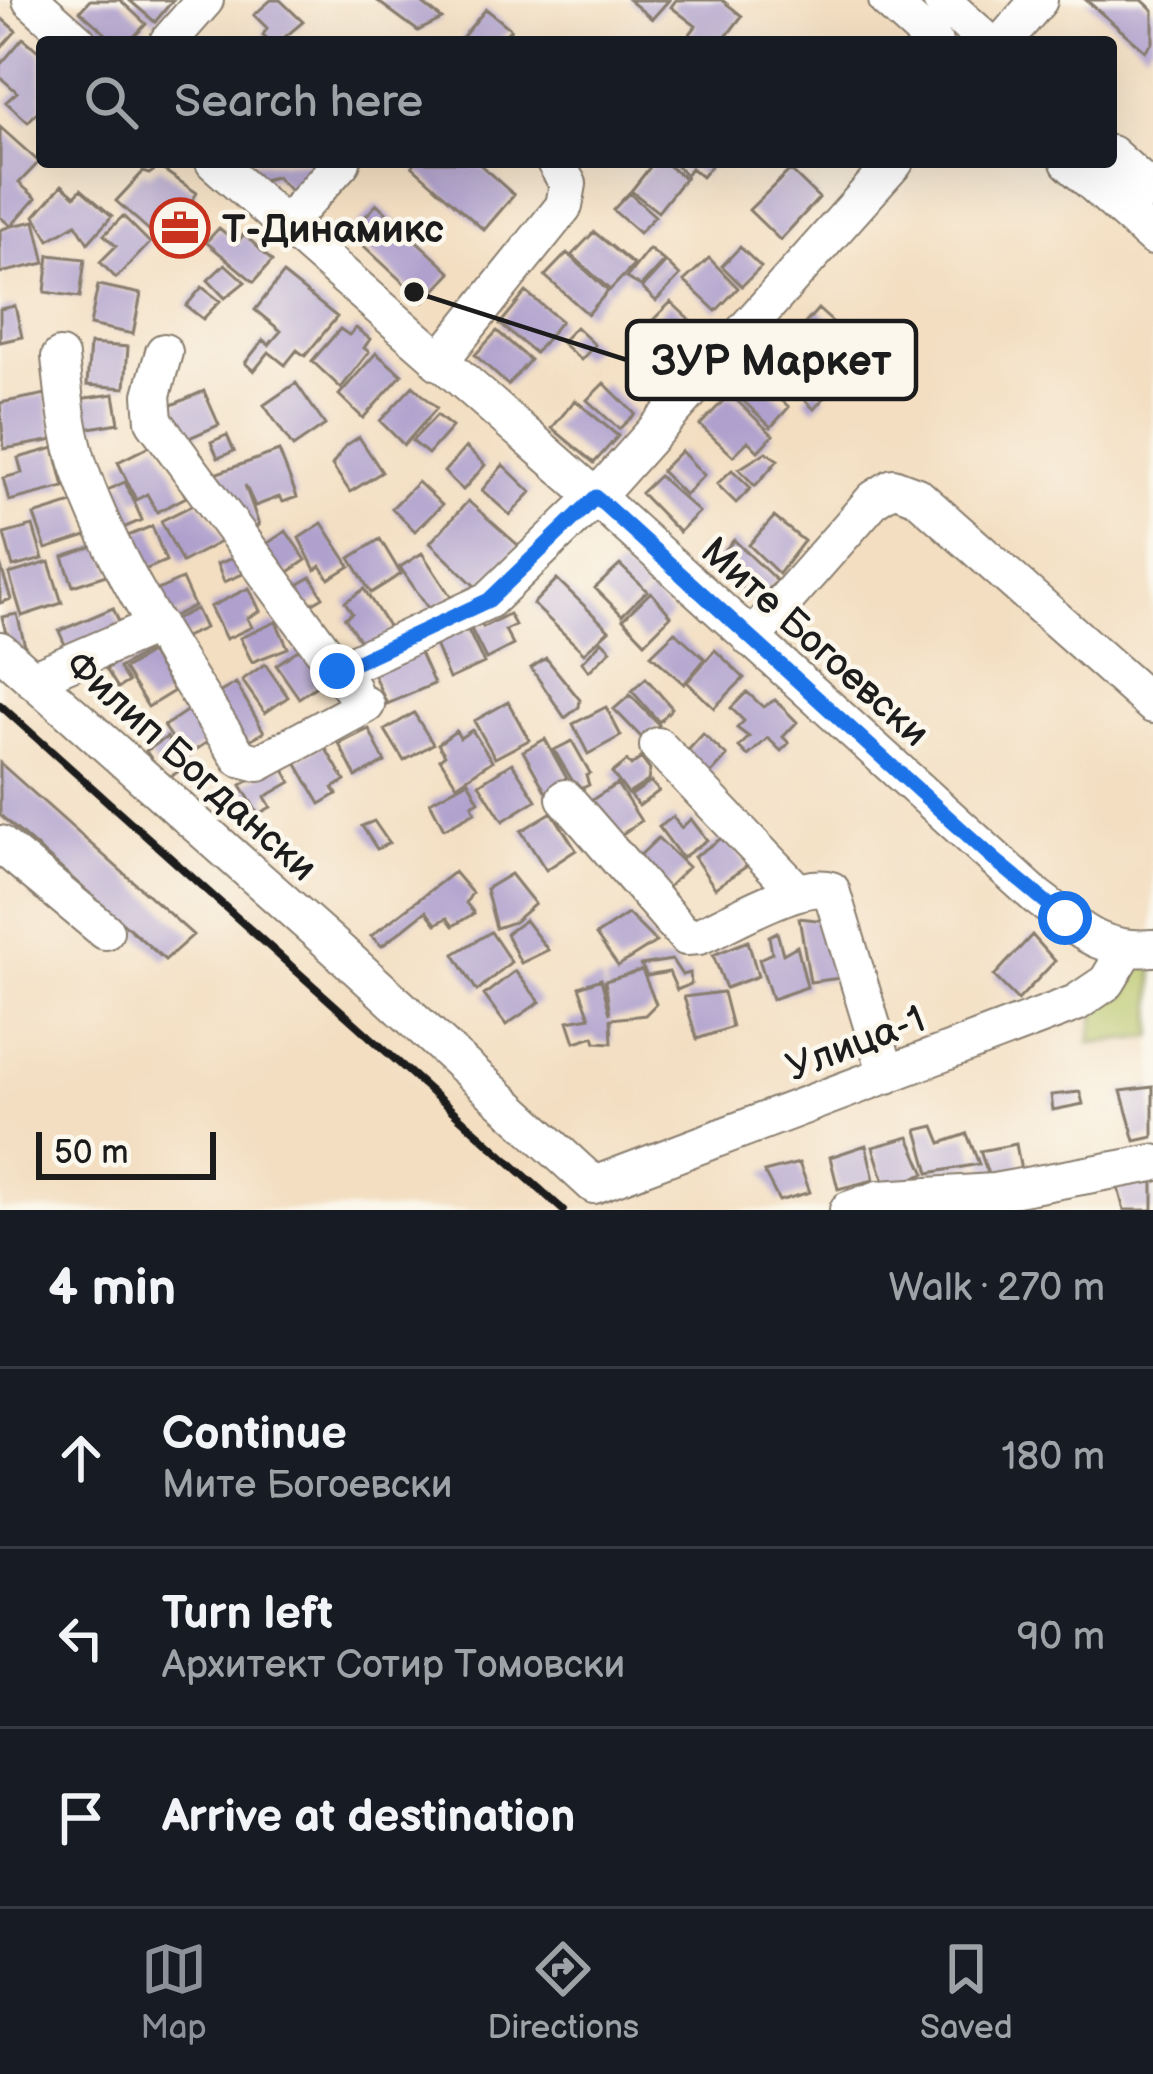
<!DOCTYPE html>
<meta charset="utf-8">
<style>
body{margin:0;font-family:"Balsamiq Sans",sans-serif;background:#242831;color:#f1f3f6}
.scale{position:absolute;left:36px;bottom:30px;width:180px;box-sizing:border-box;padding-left:12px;border:6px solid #1c1c1c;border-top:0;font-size:33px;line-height:42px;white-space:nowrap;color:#1c1c1c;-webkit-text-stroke:9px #fbf7ec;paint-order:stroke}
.stop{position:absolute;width:36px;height:36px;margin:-27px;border:9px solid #1a73e8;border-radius:50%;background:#fff}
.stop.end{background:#1a73e8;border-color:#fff;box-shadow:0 3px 12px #0008}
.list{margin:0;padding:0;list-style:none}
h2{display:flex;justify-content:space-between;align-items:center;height:156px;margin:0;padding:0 48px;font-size:51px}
h2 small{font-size:39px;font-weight:400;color:#9ea1a6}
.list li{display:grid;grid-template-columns:78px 1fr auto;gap:36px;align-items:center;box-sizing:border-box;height:180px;padding:0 48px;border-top:3px solid #363941}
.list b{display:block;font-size:45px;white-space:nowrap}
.list p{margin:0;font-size:39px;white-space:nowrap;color:#9ea1a6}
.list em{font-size:39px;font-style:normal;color:#9ea1a6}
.icon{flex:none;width:66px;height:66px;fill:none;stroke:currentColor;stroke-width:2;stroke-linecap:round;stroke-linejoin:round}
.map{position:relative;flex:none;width:1153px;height:1210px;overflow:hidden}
.search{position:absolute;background:#171b24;box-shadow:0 12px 48px #0002;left:36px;right:36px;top:36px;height:132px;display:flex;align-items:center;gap:30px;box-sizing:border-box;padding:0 42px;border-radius:12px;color:#9ea1a6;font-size:45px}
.sheet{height:696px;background:#171b24}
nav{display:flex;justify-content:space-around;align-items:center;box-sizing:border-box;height:168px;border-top:3px solid #363941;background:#171b24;font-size:33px;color:#9ea1a6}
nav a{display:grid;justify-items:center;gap:6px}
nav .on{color:#8c9099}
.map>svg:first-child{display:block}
.green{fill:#b6c466;stroke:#697041;stroke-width:3}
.building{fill:#afa0cd}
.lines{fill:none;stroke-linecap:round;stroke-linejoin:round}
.minor-casing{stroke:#887d6e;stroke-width:40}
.minor{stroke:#fff;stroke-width:36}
.rail{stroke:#1c1c1c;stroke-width:8}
.route{stroke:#1a73e8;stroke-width:15}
.labels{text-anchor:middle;stroke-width:9;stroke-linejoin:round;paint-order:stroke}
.poi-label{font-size:39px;font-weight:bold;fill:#1c1c1c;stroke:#fbf7ec;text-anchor:start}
.street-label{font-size:39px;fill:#1c1c1c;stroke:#fbf7ec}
.leader{fill:none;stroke:#1c1c1c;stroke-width:4.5}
.callout-dot{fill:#1c1c1c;stroke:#fbf7ec;stroke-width:4.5}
.callout{fill:#fbf7ec;stroke:#1c1c1c;stroke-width:4.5}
.callout-label{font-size:42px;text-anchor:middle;font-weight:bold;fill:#1c1c1c}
</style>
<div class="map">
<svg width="1153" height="1210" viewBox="0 0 1153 1210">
<rect width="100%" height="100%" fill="#fbf7ec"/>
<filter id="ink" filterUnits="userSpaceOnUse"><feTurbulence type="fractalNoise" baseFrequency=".00833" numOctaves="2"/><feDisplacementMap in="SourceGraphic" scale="24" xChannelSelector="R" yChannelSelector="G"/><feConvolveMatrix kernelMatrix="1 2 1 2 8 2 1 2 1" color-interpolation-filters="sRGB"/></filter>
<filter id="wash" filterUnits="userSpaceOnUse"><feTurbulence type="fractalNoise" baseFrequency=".004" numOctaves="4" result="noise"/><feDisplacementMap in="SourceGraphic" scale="48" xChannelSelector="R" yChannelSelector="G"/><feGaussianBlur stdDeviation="2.7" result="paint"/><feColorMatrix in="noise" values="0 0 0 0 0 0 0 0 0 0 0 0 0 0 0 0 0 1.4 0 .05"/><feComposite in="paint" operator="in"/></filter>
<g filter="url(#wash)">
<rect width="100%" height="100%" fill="#f3dec1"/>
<path class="green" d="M1153,958V1037L1090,1043L1098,1002L1137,959Z"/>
<g id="blocks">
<path class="building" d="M90,0H120L146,24L129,42H115L80,11Z
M129,0H173L155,22Z
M271,0H280L303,22L279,42H271L263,35L267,28L254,15Z
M376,0H418L442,19L418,31Z
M629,0H669L652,19Z
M676,0H722L742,16L722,42H684L696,26L671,7Z
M1086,0H1142L1153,10V42L1145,51Z
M486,9L511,29L498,42H464L461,39Z
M0,17L16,31L0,49Z
M23,38L42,54V107L28,122L6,102L17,92L0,77V65Z
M0,127L39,162L19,183L36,198L11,226L35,221L45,263L0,273V230L11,226L0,217Z
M243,162H311L317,166L292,192L276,177L262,180Z
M416,162H477L514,195L484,230L412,166Z
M654,162H663L685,178L658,212L631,191Z
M673,162H714L702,177L691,168L686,175Z
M159,167L197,193L186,210L193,221L169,248L116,201L143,172L149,174Z
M790,170L819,198L780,240L749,210Z
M62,185L75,196L81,189L112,216L88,243L76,224L49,240L35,216Z
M629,193L655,216L639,233L613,210Z
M377,204L451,273L424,302L350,233Z
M123,216L150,243L116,278L100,262L116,246L104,235Z
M219,228L237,243L244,234L272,261L254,282L206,242Z
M594,232L634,265L610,290L572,255Z
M740,247L761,267L742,286L722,266Z
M649,249L664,261L641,286L626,278Z
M567,253L608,291L588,314L545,276Z
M49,255L85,259L80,297L45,292Z
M709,258L738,288L716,311L684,281Z
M666,262L680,276L656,301L642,288Z
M225,264L245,282L225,298L208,280Z
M283,274L337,317L305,356L297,350L285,365L269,352L254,371L245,363L263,340L269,345L281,331L255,310Z
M98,285L141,294L133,334L90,325Z
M202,287L220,301L203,319L186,306Z
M526,292L561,321L535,353L500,324Z
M671,302L707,336L687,356L652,321Z
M15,306L22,337L0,342V309Z
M818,309L849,337L836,354L829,350L794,388L770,365L782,353L773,345L780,337L787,344Z
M576,327L595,345L581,360L561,342Z
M356,328L370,339L364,348L369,352L341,388L312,361L340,329L349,335Z
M497,331L530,360L508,385L475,355Z
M90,344L128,347L125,388L87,385Z
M376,353L402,375L363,418L339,395Z
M751,372L789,407L771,427L734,392Z
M296,383L325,425L293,447L264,405Z
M604,383L635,414L619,429L587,400Z
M413,386L437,408L404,445L380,421Z
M817,387L825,397L814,409L804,399Z
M204,391L219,425L180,442L165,408Z
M46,394L54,440L4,449L0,403Z
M114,394L119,423L84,429L79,399Z
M730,394L773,435L758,451L748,441L733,456L700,425Z
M575,400L618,436L594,463L552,428Z
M437,415L452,427L428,454L412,441Z
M227,435L234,451L218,458L211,442Z
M359,437L382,472L350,492L332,465L345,446Z
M158,442L186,497L157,512L147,494L136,500L118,462Z
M466,447L485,465L463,490L444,472Z
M54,448L64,487L9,501L3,478L22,473L18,458Z
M279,451L297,497L283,502L279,497L255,506L245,485L259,525L249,528L242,509L226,514L212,475Z
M681,451L704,475L685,495L661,471Z
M766,452L778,460L755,486L739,469Z
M503,465L531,492L510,515L482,490Z
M732,470L751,488L736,503L717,484Z
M659,476L699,512L679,532L641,493Z
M125,482L142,520L116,531L99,494Z
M418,482L442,505L415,531L392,508Z
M468,501L519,546L477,588L430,543Z
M75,502L87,536L46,549L34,515Z
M199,502L224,540L182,562L161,521Z
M774,517L804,541L779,574L749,545Z
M322,523L350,566L329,579L321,566L315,570L299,538Z
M33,526L43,559L13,567L4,534Z
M152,526L166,561L137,573L123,538Z
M286,531L306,560L277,580L256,551Z
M380,539L401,574L371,593L350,558Z
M734,540L777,581L756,601L715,561Z
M102,544L112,573L73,586L63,557Z
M422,553L451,597L430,611L400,567Z
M236,557L243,574L224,582L217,564Z
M49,562L62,603L22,616L9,574Z
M0,564L11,599L0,603Z
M620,565L647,591L622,615L595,588Z
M311,577L323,597L298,612L286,592Z
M182,579L194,606L161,622L147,595Z
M557,579L609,630L584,653L533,604Z
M249,588L260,611L247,618L252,627L226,639L210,607Z
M364,589L392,632L365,649L345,618L352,613L345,602Z
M651,592L671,616L645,642L623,619Z
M113,608L124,633L70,656L59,631Z
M196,609L205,628L180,639L171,621Z
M17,614L25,646L10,650L2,617Z
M509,614L515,625L505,630L513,645L486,659L470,627L480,622L483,627Z
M276,622L288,648L252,662L240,638Z
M466,626L484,663L449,679L434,642Z
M675,632L705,659L684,684L651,655Z
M602,641L611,650L589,671L582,662Z
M305,645L328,678L299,698L276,665Z
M143,646L146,652L119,668L128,682L118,688L106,669Z
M418,648L434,684L387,704L371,669Z
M715,650L744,678L714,708L687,682Z
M150,653L174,691L148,707L124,669Z
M546,658L580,700L579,707L565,718L531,668Z
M265,664L288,697L265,713L242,680Z
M646,678L672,708L659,722L632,691Z
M236,683L264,732L237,747L210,698Z
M747,692L763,707L775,700L797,722L783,737L789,743L781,751L768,738L748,756L739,747L749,737L737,728L744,721L731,708Z
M630,695L659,725L643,739L614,709Z
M508,702L529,740L495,758L474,721Z
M194,706L215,737L185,757L164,726Z
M606,707L621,736L588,754L573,724Z
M414,713L433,744L404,761L385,730Z
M369,729L385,762L356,777L339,744Z
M472,730L492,761L457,785L440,759L445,755L438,744L456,731L460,738Z
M703,734L727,756L705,780L681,758Z
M167,737L186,766L166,780L146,751Z
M545,739L570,784L548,796L523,751Z
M572,741L590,773L586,776L589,785L578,790L554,750Z
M323,744L345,781L333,788L337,794L320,804L295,761Z
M641,758L650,770L648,781L628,794L612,773L627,761L631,766Z
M0,763L193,935L165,960L0,815Z
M280,763L291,782L265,797L271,807L258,814L241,785Z
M512,763L536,800L503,821L479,784Z
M468,781L479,801L472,805L475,812L444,829L430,802Z
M651,782L659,791L639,806L630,796Z
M617,784L641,821L612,841L587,803Z
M552,812L576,850L546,870L521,831Z
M673,817L681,828L691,819L707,840L682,858L659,827Z
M374,821L389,843L377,849L362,826Z
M726,835L747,866L715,888L694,857Z
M658,838L688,867L663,892L633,862Z
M454,872L472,893L466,903L474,913L453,926L447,918L436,924L426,911L382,946L371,936Z
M511,874L535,904L514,922L496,928L486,889Z
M628,914L656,942L618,966L596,935Z
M799,918L835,922L848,977L810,982Z
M525,920L548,950L521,963L506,934Z
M491,932L511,962L477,991L454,954Z
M777,932L783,954L797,946L807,987L772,999L759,959L772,953L769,936Z
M1032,935L1055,961L1018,1000L994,976Z
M748,941L758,976L726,988L713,955Z
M672,960L682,975L690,973L691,984L677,990L669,972L647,976L641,965Z
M642,970L656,1004L645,1015L611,1019L612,1043L596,1042L594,1036L575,1042L568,1021L590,1017L579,987L601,979L610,1014L605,981Z
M515,971L540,1002L506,1025L484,995Z
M723,992L732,1027L697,1039L684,997Z
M1153,1087V1137L1135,1141L1121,1091Z
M1080,1092L1083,1104L1053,1110L1051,1095Z
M934,1126L941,1143L967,1134L979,1164L929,1173L917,1130Z
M909,1137L925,1174L886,1188L873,1147Z
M1016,1144L1021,1171L990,1180L980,1151Z
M866,1145L874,1180L838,1189L830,1157Z
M799,1163L810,1192L779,1201L764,1172Z
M1153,1177V1210H1124L1118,1188Z"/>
</g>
</g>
<g filter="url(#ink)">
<use href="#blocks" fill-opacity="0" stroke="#887d6e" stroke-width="3"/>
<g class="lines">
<defs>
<path id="minor" d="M31,0L78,42
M887,0L934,42
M941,0L988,42
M168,42L205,0
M1003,42L1039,0
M1111,154L1153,192
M214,162L596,497L1037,897C1079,928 1097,952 1153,948
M1069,162L1153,237
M285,225L342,162
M164,352L152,395L154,421L352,689
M60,357C64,397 68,437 82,475C116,571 184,672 240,758L259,763L366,705
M439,362L564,206L568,184L555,162
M751,639L874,499L893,487L917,496L1153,705
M0,650L329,942L594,1185L1076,1003L1107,982L1126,950
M337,671L489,600L596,497L895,162
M32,679L157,625
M658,746L798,892
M565,798L686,937L699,936C730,923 801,880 831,890L887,1075
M0,844L105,931
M848,1210L879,1199L994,1192L1153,1163"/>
</defs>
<use href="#minor" class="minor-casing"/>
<use href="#minor" class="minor"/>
<path class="rail" d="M0,705L563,1210"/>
</g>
</g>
<g class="lines" filter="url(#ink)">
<path class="route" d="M337,671L489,600L596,497L995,860L1065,918"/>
</g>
<defs>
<symbol id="office-ring" viewBox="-11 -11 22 22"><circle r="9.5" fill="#fbf7ec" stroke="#c8321e" stroke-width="1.5"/><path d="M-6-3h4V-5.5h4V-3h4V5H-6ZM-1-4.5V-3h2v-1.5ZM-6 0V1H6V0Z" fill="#c8321e"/></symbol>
</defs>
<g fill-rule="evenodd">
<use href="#office-ring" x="147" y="195" width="66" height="66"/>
</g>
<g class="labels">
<g class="poi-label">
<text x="222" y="242">Т-Динамикс</text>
</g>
<g class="street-label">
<text transform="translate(816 641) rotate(42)" y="14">Мите Богоевски</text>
<text transform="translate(192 765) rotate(42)" y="14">Филип Богдански</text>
<text transform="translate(855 1042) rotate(-21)" y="14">Улица-1</text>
</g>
</g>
<path class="leader" d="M414 292L627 360"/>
<circle class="callout-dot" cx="414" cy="292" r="12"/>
<rect class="callout" x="627" y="321" width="289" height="78" rx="12"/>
<g class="callout-label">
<text x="771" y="375">ЗУР Маркет</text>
</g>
</svg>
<div class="scale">50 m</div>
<div class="stop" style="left:1065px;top:918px"></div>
<div class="stop end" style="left:337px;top:671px"></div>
<div class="search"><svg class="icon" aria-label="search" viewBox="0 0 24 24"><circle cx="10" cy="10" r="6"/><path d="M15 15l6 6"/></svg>Search here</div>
</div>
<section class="sheet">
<h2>4 min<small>Walk · 270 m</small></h2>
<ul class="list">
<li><svg class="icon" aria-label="ahead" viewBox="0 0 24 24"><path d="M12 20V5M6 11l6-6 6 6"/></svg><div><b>Continue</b><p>Мите Богоевски</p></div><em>180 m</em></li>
<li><svg class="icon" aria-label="left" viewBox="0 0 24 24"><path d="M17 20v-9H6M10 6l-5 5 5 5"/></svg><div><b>Turn left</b><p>Архитект Сотир Томовски</p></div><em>90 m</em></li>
<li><svg class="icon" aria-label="arrive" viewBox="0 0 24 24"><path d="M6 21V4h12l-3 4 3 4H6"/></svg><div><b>Arrive at destination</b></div></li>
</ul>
</section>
<nav>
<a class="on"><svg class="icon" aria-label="map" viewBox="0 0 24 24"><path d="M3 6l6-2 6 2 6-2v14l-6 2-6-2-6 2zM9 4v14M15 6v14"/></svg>Map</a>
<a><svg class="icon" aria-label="directions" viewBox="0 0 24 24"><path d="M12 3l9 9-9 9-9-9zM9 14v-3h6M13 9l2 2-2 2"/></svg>Directions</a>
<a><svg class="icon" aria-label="saved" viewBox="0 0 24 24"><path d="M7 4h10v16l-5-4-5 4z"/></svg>Saved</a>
</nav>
